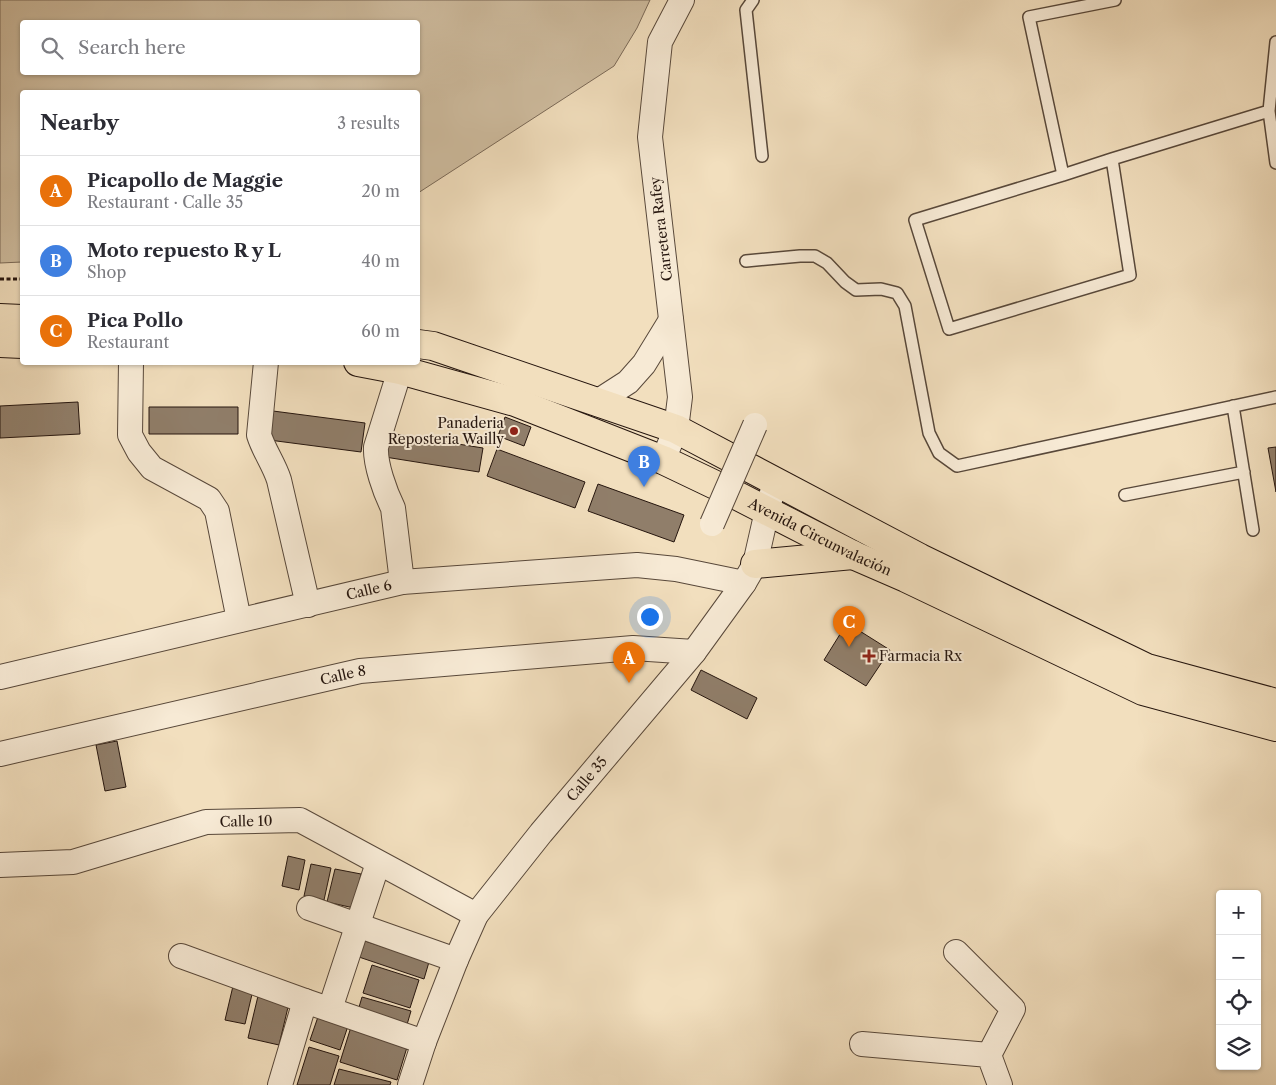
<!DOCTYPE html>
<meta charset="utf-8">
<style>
body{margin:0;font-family:"Libre Caslon Text",serif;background:#f7f7f7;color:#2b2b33}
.controls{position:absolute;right:15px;bottom:15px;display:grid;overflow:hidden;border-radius:5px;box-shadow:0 1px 4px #0004}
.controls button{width:45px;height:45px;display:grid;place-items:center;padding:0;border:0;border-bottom:1px solid #e1e1e2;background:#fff;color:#2b2b33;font:25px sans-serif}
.you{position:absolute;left:649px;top:616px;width:18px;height:18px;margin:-12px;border:4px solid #fff;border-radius:50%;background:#1a73e8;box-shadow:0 0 0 8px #1a73e833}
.badge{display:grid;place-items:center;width:32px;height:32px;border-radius:50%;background:#0b8043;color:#fff;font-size:16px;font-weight:700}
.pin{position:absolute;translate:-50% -41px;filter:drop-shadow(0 1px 2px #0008)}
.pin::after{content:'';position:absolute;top:26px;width:18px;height:15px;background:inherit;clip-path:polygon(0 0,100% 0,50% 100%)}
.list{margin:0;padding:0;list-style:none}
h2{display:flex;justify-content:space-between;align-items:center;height:65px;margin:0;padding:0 20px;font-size:21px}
h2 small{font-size:16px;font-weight:400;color:#7c7c81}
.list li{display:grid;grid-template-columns:32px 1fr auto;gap:15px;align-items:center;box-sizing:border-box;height:70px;padding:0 20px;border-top:1px solid #e1e1e2}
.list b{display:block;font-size:19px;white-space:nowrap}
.list p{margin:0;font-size:16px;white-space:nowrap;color:#7c7c81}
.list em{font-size:16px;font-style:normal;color:#7c7c81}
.icon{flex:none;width:28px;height:28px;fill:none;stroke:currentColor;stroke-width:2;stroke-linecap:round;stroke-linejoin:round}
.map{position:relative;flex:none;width:1276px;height:1085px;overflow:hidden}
.search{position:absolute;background:#fff;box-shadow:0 1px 4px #0004;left:20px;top:20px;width:400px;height:55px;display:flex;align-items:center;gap:12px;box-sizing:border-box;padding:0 18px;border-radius:5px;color:#7c7c81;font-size:19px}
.panel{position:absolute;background:#fff;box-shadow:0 1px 4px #0004;left:20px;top:90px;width:400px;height:275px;border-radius:5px}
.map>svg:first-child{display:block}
.green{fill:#cfbda0;stroke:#7a6957;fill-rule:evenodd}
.building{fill:#907e6a;stroke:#25150e}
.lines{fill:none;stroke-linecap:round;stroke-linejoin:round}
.lane-casing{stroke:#58483a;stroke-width:14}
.street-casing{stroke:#58483a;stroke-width:26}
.primary-casing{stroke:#25150e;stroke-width:30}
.path{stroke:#25150e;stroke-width:3;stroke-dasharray:4 2.5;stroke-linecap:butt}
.lane{stroke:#f7ead5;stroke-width:11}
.street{stroke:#f7ead5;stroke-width:24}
.primary{stroke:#f2dfbe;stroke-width:28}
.street-bridge-casing{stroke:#58483a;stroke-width:26;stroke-linecap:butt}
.street-bridge{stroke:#f7ead5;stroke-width:24}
.poi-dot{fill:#8f2418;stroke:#f7ead5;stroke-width:2}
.labels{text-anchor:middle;stroke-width:4;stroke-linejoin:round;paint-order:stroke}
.street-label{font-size:14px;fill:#25150e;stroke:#f7ead5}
.poi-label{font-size:14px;fill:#25150e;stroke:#f7ead5;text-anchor:end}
</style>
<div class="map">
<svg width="1276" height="1085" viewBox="0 0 1276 1085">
<rect width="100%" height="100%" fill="#f2dfbe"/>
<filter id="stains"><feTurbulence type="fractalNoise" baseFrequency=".004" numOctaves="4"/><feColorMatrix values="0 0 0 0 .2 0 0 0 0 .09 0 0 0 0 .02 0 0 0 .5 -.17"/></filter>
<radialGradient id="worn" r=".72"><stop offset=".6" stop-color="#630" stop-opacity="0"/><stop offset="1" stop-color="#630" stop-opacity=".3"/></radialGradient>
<path class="green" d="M0,0H650L637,28L614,66L418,193V92H22V262L0,263ZM22,22H418V72H22Z"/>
<path class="building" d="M78,402L80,434L0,438V406Z
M149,407H238V434H149Z
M273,411L365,423L361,452L269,440Z
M505,417L531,427L524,446L498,436Z
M389,433L483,448L479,472L385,457Z
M1276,447V492L1268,448Z
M497,449L585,482L575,508L487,476Z
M598,484L684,515L674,542L588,511Z
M847,623L890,650L866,686L824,660Z
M701,670L757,698L747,719L691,690Z
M117,741L126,787L105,791L96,745Z
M288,856L305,860L299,890L282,886Z
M311,864L331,868L324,900L304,896Z
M335,869L361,874L354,908L327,902Z
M359,939L429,962L424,979L353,955Z
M372,965L419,980L410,1008L363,993Z
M233,986L253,990L245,1024L225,1020Z
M258,996L289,1003L279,1045L248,1038Z
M362,997L411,1011L406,1028L357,1014Z
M319,1014L349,1023L340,1050L310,1040Z
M351,1027L408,1044L397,1080L340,1062Z
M309,1047L339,1056L330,1085H297Z
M339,1069L391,1082L390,1085H334Z"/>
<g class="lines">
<defs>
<path id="lane" d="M753,0L746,10L762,156
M1115,0L1029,17L1063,175L1112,159L1269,111
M1276,42L1269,111L1276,163
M1063,175L915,220L949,329L1130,275L1112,159
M746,261L800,256H815L827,263L845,282L856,290L881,289L897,293L905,306L929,433L939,453L957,466L1276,397
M1233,406L1253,530
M1125,495L1244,472"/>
<g id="street">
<path d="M131,362L130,435L139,452L152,468L209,499L217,511L239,620"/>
<path d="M266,362L259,435C264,451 274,464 279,480L308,605"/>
<path d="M400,370L376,447C375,464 385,492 393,508L402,582"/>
<path d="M597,402L628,382L644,364L671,320"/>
<path d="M663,460L676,429L680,397L650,137L660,42L682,0"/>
<path id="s1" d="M0,677L402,582L637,565L676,569L744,583"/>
<path id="s2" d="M0,754L360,671L633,648L694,652"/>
<path id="s3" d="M0,865L73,862L206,822L300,820L476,915"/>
<path d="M309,908L456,960"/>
<path d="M956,952L1013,1009L989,1055"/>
<path d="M181,956L305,1001L424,1042"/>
<path d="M330,1009L378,863"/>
<path d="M862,1044L989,1055L1000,1085"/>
<path d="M280,1085L305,1001"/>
<path id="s4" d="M410,1085L424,1042L456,960L476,915L541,833L694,652L744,583L755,564L767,511L775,482"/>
</g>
<g id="primary">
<path d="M0,318L22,319"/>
<path d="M0,343L22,344"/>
<path d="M418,344L433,346L676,429L920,558L1147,668L1276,703"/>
<path id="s5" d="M358,362L400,370L515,402L663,460L730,492L853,555L906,578L1143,691L1276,727"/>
<path d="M755,564L853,555"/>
</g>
</defs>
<use href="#lane" class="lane-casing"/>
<use href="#street" class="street-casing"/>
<use href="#primary" class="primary-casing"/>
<path class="path" d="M0,279H22"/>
<use href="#lane" class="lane"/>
<use href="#street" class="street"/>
<use href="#primary" class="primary"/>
<defs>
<path id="street-bridge" d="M712,524L755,425"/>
</defs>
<use href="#street-bridge" class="street-bridge-casing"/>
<use href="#street-bridge" class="street-bridge"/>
</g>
<g class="poi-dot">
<circle cx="514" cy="431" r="5"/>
<path d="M866.5 648.5h5v5h5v5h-5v5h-5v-5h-5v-5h5z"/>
</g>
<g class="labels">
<g class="street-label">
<text transform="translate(661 229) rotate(-97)" y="5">Carretera Rafey</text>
<text dy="5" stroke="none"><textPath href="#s5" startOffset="496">Avenida Circunvalación</textPath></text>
<text dy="5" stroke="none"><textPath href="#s1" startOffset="379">Calle 6</textPath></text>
<text dy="5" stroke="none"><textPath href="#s2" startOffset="352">Calle 8</textPath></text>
<text dy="5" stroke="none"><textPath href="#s4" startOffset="358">Calle 35</textPath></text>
<text dy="5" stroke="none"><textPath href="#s3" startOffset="252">Calle 10</textPath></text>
</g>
<g class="poi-label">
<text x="504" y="428">Panaderia<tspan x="504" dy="16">Reposteria Wailly</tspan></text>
<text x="879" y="661" text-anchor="start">Farmacia Rx</text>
</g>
</g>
<rect width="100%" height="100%" filter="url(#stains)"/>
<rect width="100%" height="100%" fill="url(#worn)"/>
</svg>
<div class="controls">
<button>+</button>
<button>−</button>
<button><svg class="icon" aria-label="locate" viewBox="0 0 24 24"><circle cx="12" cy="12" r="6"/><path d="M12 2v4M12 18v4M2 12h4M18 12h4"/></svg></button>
<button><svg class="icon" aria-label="layers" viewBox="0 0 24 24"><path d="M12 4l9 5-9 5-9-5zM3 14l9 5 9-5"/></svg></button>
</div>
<div class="you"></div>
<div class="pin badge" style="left:629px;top:683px;background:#e8710a">A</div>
<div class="pin badge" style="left:644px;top:487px;background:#3f7fe0">B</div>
<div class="pin badge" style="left:849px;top:647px;background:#e8710a">C</div>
<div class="search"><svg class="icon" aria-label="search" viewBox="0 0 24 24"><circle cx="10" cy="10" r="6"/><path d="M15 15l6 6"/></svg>Search here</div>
<section class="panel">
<h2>Nearby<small>3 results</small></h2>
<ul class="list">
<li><span class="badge" style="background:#e8710a">A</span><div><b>Picapollo de Maggie</b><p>Restaurant · Calle 35</p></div><em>20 m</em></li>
<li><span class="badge" style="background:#3f7fe0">B</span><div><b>Moto repuesto R y L</b><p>Shop</p></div><em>40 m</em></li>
<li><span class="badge" style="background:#e8710a">C</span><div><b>Pica Pollo</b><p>Restaurant</p></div><em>60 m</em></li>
</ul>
</section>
</div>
